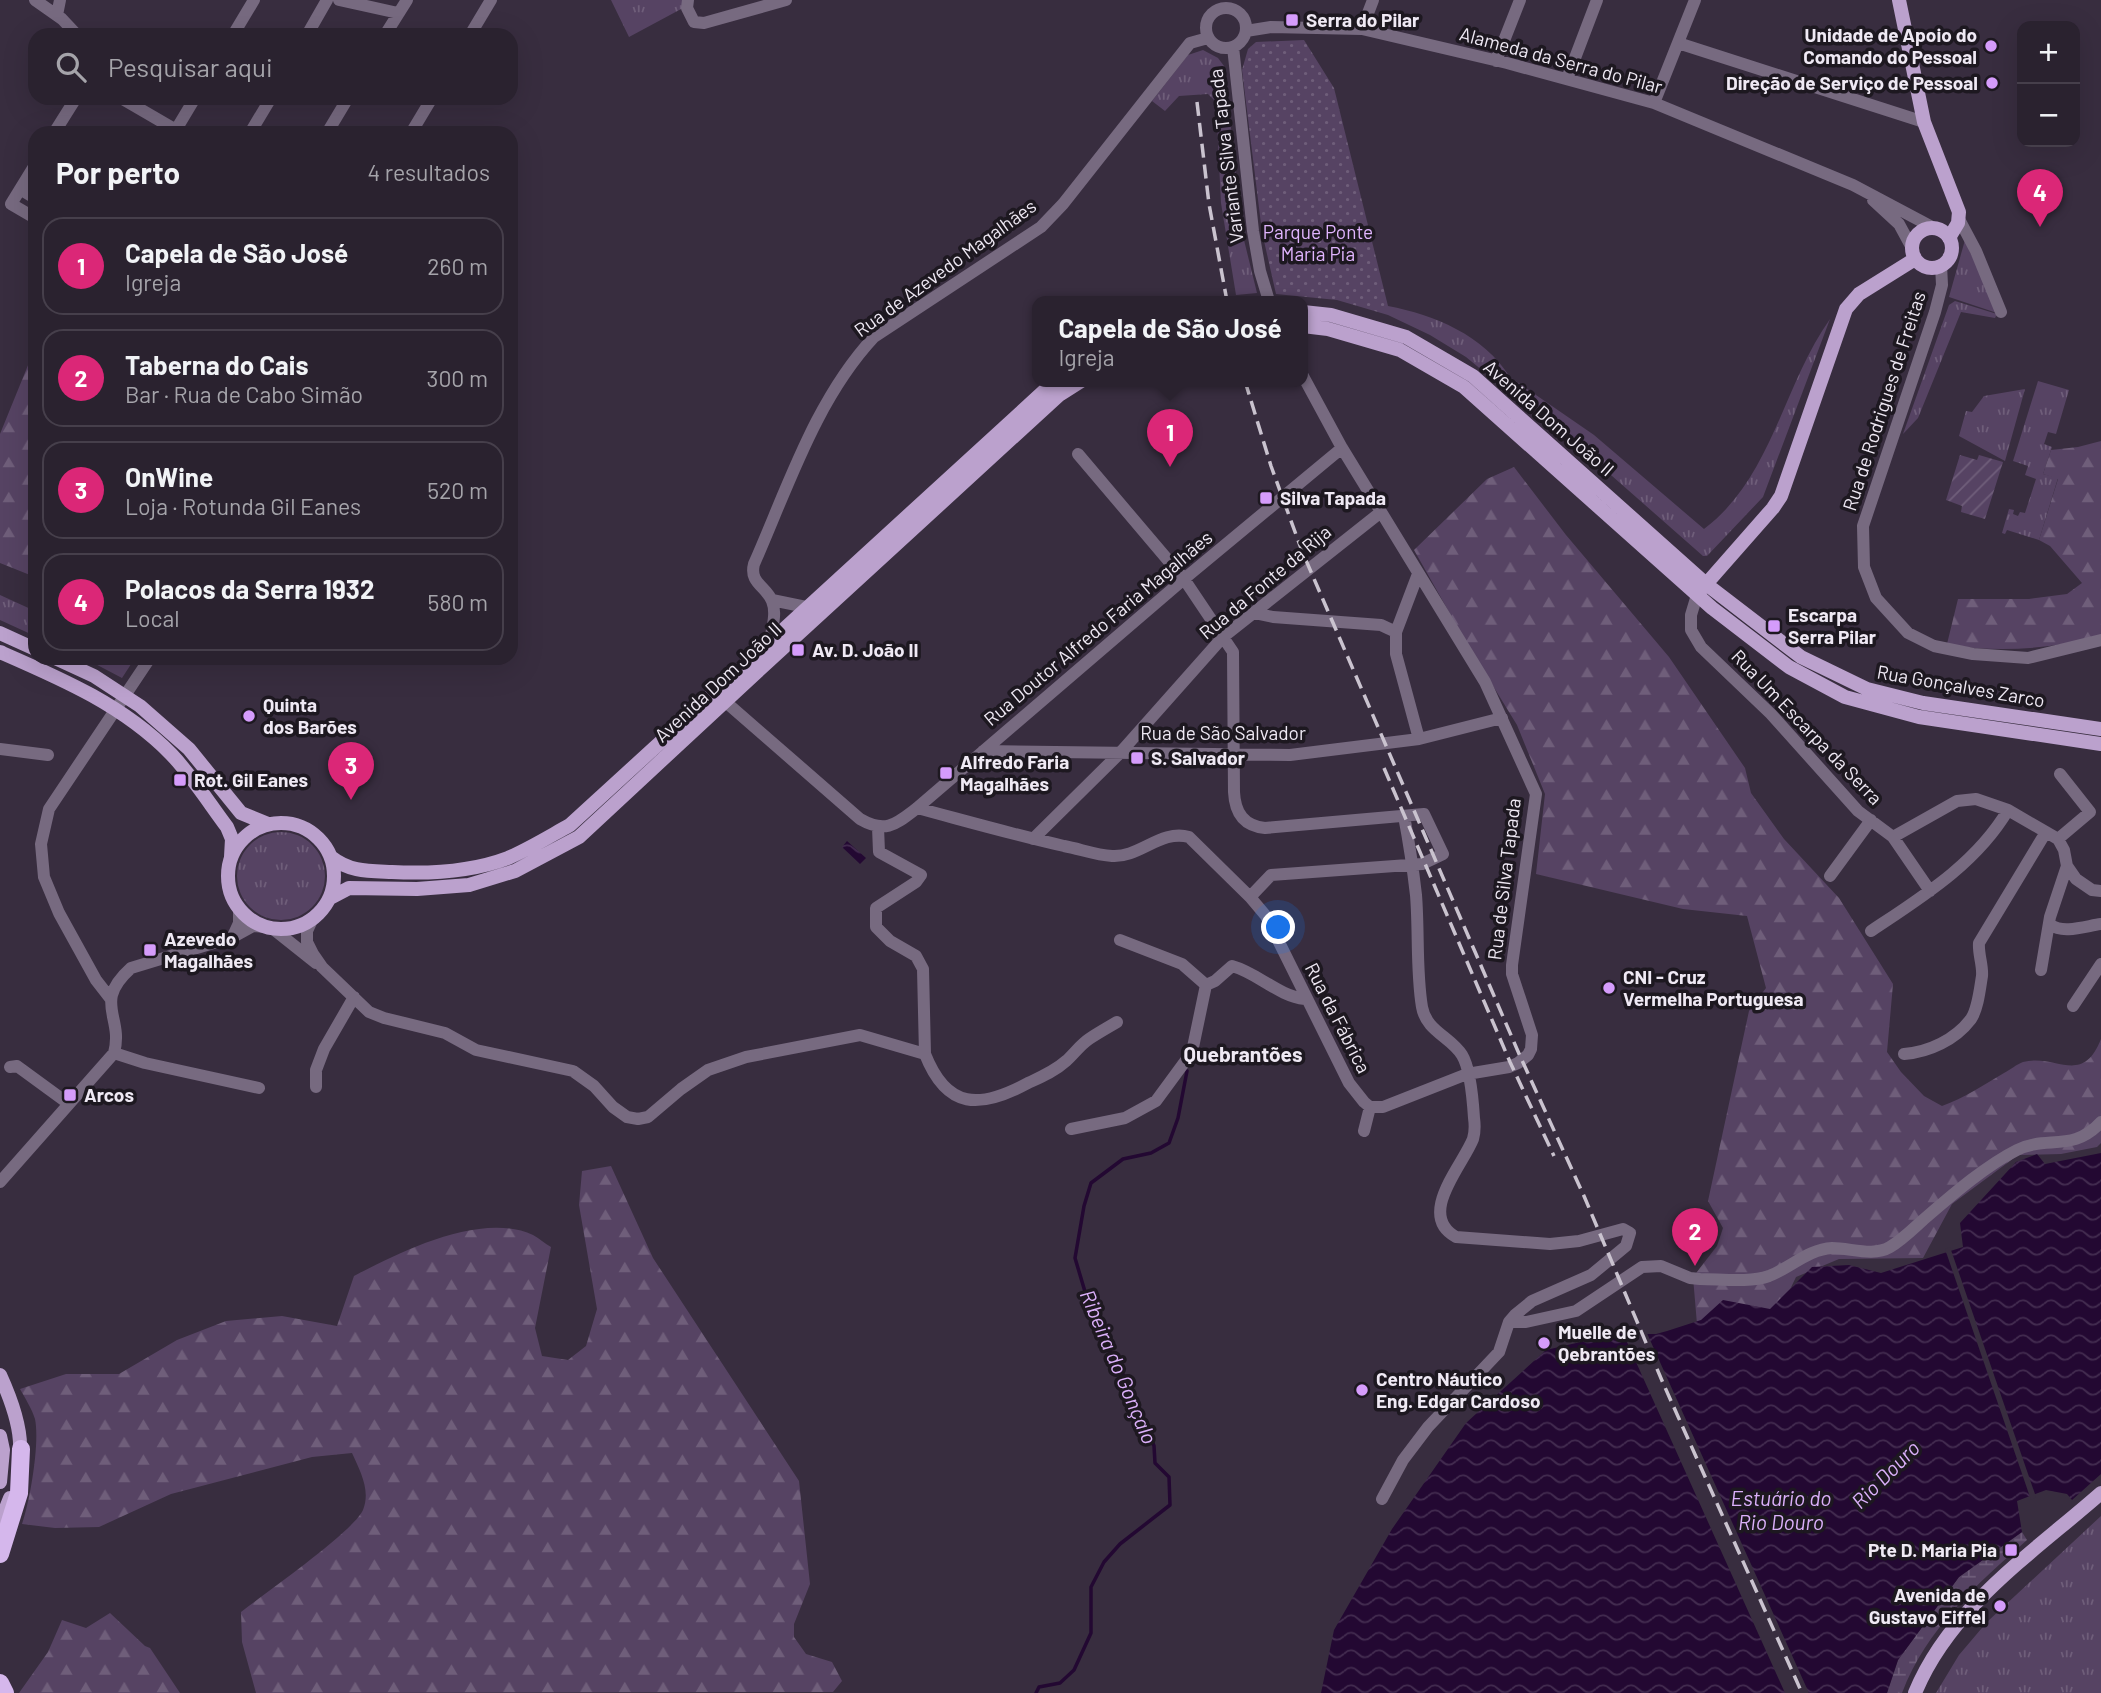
<!DOCTYPE html>
<html lang="pt">
<meta charset="utf-8">
<style>
body{margin:0;font-family:Barlow,sans-serif;background:#322a37;color:#f1f3f6}
.controls{position:absolute;right:21px;top:21px;display:grid;overflow:hidden;border-radius:14px;box-shadow:0 7px 28px #0002}
.controls button{width:63px;height:63px;display:grid;place-items:center;padding:0;border:0;border-bottom:2px solid #463f4b;background:#2a222f;color:#f1f3f6;font:35px sans-serif}
.you{position:absolute;left:1279px;top:928px;width:24px;height:24px;margin:-18px;border:5px solid #fff;border-radius:50%;background:#1a73e8;box-shadow:0 0 0 10px #1a73e833}
.badge{display:grid;place-items:center;width:46px;height:46px;border-radius:50%;background:#db2777;color:#fff;font-size:23px;font-weight:700}
.pin{position:absolute;translate:-50% -58px;filter:drop-shadow(0 2px 4px #0008)}
.pin::after{content:'';position:absolute;top:37px;width:24px;height:21px;background:inherit;clip-path:polygon(0 0,100% 0,50% 100%)}
.popup{position:absolute;left:1032px;top:296px;width:276px;height:91px;box-sizing:border-box;display:grid;place-content:center;border-radius:14px;background:#2a222f;filter:drop-shadow(0 2px 5px #0005);font-size:23px;white-space:nowrap;color:#a5a4aa}
.popup b{font-size:26px;color:#f1f3f6}
.popup::after{content:'';position:absolute;left:50%;top:100%;margin-left:-14px;border:14px solid transparent;border-top-color:#2a222f}
.list{margin:0;padding:0;list-style:none}
h2{display:flex;justify-content:space-between;align-items:center;height:91px;margin:0;padding:0 28px;font-size:30px}
h2 small{font-size:23px;font-weight:400;color:#a5a4aa}
.list li{display:grid;grid-template-columns:46px 1fr auto;gap:21px;align-items:center;box-sizing:border-box;height:98px;margin:0 14px 14px;padding:0 14px;border:2px solid #463f4b;border-radius:21px}
.list b{display:block;font-size:26px;white-space:nowrap}
.list p{margin:0;font-size:23px;white-space:nowrap;color:#a5a4aa}
.list em{font-size:23px;font-style:normal;color:#a5a4aa}
.icon{flex:none;width:38px;height:38px;fill:none;stroke:currentColor;stroke-width:2;stroke-linecap:round;stroke-linejoin:round}
.map{position:relative;flex:none;width:2101px;height:1693px;overflow:hidden}
.search{position:absolute;background:#2a222f;box-shadow:0 7px 28px #0002;left:28px;top:28px;width:490px;height:77px;display:flex;align-items:center;gap:18px;box-sizing:border-box;padding:0 24px;border-radius:21px;color:#a5a4aa;font-size:26px}
.panel{position:absolute;background:#2a222f;box-shadow:0 7px 28px #0002;left:28px;top:126px;width:490px;height:539px;border-radius:21px}
.map>svg:first-child{display:block}
.grass{fill:url(#grass-tufts)}
.forest{fill:url(#forest-firs)}
.wetland{fill:url(#wetland-marsh)}
.park{fill:url(#park-dots)}
.garden{fill:url(#garden-furrows)}
.water{fill:url(#water-waves);fill-rule:evenodd}
.pier{fill:#382d3f}
.lines{fill:none;stroke-linecap:round;stroke-linejoin:round}
.stream{stroke:#230832;stroke-width:3.5}
.minor{stroke:#776a80;stroke-width:12}
.major{stroke:#bba1cd;stroke-width:14}
.highway{stroke:#d5b7ec;stroke-width:18}
.rail{stroke:#cac3cf;stroke-width:3.5;stroke-dasharray:14 7;stroke-linecap:butt}
.poi-dot{fill:#d59cfb;stroke:#1d1820;stroke-width:2.5}
.labels{text-anchor:middle;stroke-width:7;stroke-linejoin:round;paint-order:stroke}
.poi-label{font-size:19px;font-weight:bold;fill:#efe9f4;stroke:#1d1820;text-anchor:start}
.street-label{font-size:19px;fill:#efe9f4;stroke:#1d1820}
.park-label{font-size:19px;fill:#e1b5ff;stroke:#1d1820}
.neighbourhood-label{font-size:21px;font-weight:bold;fill:#efe9f4;stroke:#1d1820}
.water-label{font-size:21px;font-style:italic;fill:#dbb0fa;stroke:#1d1820}
</style>
<div class="map">
<svg width="2101" height="1693" viewBox="0 0 2101 1693">
<defs>
<pattern id="grass-tufts" width="24" height="20" patternUnits="userSpaceOnUse" patternTransform="scale(1.75)"><rect width="24" height="20" fill="#564363"/><path d="M3 7l-1-3M5 7V3M7 7l1-3M15 17l-1-3M17 17v-4M19 17l1-3" fill="none" stroke="#6f5e7a"/></pattern>
<pattern id="forest-firs" width="22" height="20" patternUnits="userSpaceOnUse" patternTransform="scale(1.75)"><rect width="22" height="20" fill="#564363"/><path d="M5 1l3.5 6h-7zM16 11l3.5 6h-7z" fill="#6f5e7a"/></pattern>
<pattern id="wetland-marsh" width="20" height="14" patternUnits="userSpaceOnUse" patternTransform="scale(1.75)"><rect width="20" height="14" fill="#564363"/><path d="M1 5h8M5 5V1M11 12h8M15 12V8" fill="none" stroke="#6f5e7a"/></pattern>
<pattern id="park-dots" width="8" height="8" patternUnits="userSpaceOnUse" patternTransform="scale(1.75)"><rect width="8" height="8" fill="#564363"/><path d="M2 2h.1M6 6h.1" fill="none" stroke="#6f5e7a" stroke-width="1.8" stroke-linecap="round"/></pattern>
<pattern id="garden-furrows" width="10" height="10" patternUnits="userSpaceOnUse" patternTransform="scale(1.75)"><rect width="10" height="10" fill="#564363"/><path d="M-1 1l2-2M0 10L10 0M9 11l2-2" fill="none" stroke="#6f5e7a"/></pattern>
<pattern id="water-waves" width="16" height="10" patternUnits="userSpaceOnUse" patternTransform="scale(1.75)"><rect width="16" height="10" fill="#230832"/><path d="M0 5q4-4 8 0t8 0" fill="none" stroke="#432c50"/></pattern>
</defs>
<rect width="100%" height="100%" fill="#382d3f"/>
<path class="grass" d="M611,0H684L683,8L629,37Z
M1203,50L1218,58L1224,66L1243,236L1257,293L1236,295L1221,203L1216,102L1208,94L1179,96L1165,111L1152,101L1188,55Z
M1965,240L1997,313L1949,297Z
M1955,301L1997,314L1995,318L1961,312L1918,418L1903,434L1949,305Z
M1388,306C1435,315 1483,335 1510,377L1594,435L1704,529C1772,478 1783,385 1830,319L1763,497L1707,556H1703L1553,424L1549,425L1466,357L1430,335L1388,315Z
M2038,381L2069,390L2056,434L2048,432L2044,444L2052,447L2043,474L2058,478L2039,540L2007,530L2005,534L2002,533L2009,509L2014,510L2013,514L2018,516L2020,512L2025,513L2036,479L2025,475L2028,466L2013,461Z
M2025,389L2005,461L1959,436L1966,411L1972,412L1984,396Z
M0,595L35,611V636L0,620Z
M84,658H135L122,678Z
M237 876a44 44 0 1 1 88 0a44 44 0 1 1-88 0Z
M2101,1516V1693H1936L1959,1655L1987,1622Z"/>
<path class="forest" d="M35,348V577L0,563V434Z
M2101,441V637C2050,648 1999,654 1947,644L1958,599H2029L2067,594L2082,583L2050,546L2039,540L2058,479L2043,474L2051,450L2078,447Z
M1514,467L1566,535L1669,657L1745,768L1751,793L1784,839L1839,898L1893,984L1887,1052L1901,1072L1924,1096L1942,1106C1964,1098 1984,1085 2004,1073C2010,1070 2017,1064 2023,1062C2056,1053 2082,1087 2101,1039V1143L2097,1147L2061,1154L2018,1155L1952,1204L1923,1258L1839,1259L1796,1277L1785,1300L1778,1323L1697,1324L1693,1277L1717,1246L1723,1228L1708,1201L1749,1011L1766,988L1747,916L1683,909L1536,874L1545,794L1517,725L1466,642L1414,550L1487,479Z
M611,1166L653,1258L799,1481L810,1584L794,1624V1637L806,1654L832,1662L842,1681L833,1692L256,1693L242,1642L241,1612C264,1594 354,1531 363,1510C371,1490 360,1471 352,1453L312,1457L171,1494L99,1527L55,1528L22,1524C30,1501 40,1443 35,1419C32,1409 25,1398 20,1389L66,1374H119L177,1340L226,1321L282,1316L337,1326L354,1276C400,1252 481,1211 533,1235C539,1238 545,1244 551,1247L535,1328L542,1356L568,1360L586,1346L597,1309L579,1205L582,1171Z
M110,1613L145,1646L150,1648L180,1693H19L48,1652L62,1620L86,1628Z"/>
<path class="wetland" d="M2022,1532L2027,1540C1976,1585 1927,1628 1902,1693H1887L1898,1660L1959,1577Z"/>
<path class="park" d="M1304,40L1334,88L1388,306V315L1337,300L1276,294L1262,232L1242,70L1248,49L1256,42Z"/>
<path class="garden" d="M1960,455L1977,460L1979,455L2003,462L1985,519L1961,512L1962,506L1946,500Z"/>
<path class="water" d="M847,841L866,858L860,864L842,847Z
M2101,1153V1474L2072,1500L2067,1494L2046,1490L2017,1501L2022,1532L1959,1577L1898,1660L1887,1693H1321L1334,1630L1392,1529L1466,1423L1546,1350L1615,1334H1656L1667,1331L1701,1320L1723,1300L1770,1309L1812,1267L1849,1265L1881,1273L1963,1247L1960,1223L2016,1162L2037,1154L2045,1164ZM1655,1361L1662,1375L1647,1381L1641,1367Z"/>
<path class="pier" d="M1950,1247L2036,1497L2031,1500L1945,1249Z
M1622,1331H1646L1809,1693H1785Z"/>
<g class="lines">
<path class="stream" d="M1036,1693L1039,1687L1060,1683L1074,1670L1091,1633V1587L1104,1562L1120,1544L1170,1505L1169,1477L1155,1463L1154,1446L1134,1394L1094,1322L1075,1258L1084,1206L1091,1183L1123,1159L1151,1153L1169,1143L1178,1118L1187,1071"/>
<path class="minor" d="M35,0L62,19L77,35
M339,0L398,13
M688,0L687,8L694,22L704,23L786,0
M1206 28a20 20 0 1 1 40 0a20 20 0 1 1-40 0Z
M57,15L60,0
M1362,29L1373,0
M1246,31L1271,27L1362,29L1507,63L1654,103L1853,185L1934,228
M233,35L254,0
M307,35L327,0
M385,35L407,0
M470,35L491,0
M1678,43L1924,122
M1233,47L1253,231L1260,271L1269,301
M1496,61L1520,0
M1567,79L1597,0
M121,98L176,130
M1654,103L1695,0
M54,133L76,98
M174,133L195,98
M250,133L271,98
M327,133L348,98
M411,133L432,98
M35,165L11,204L35,218
M20,189L35,198
M1873,200L1899,224L1912,248
M1959,219L1976,251L2001,312
M1941,265L1942,285L1935,312L1863,526L1864,567L1876,598L1908,633L1934,646L1973,654L2028,658L2101,640
M1303,376L1342,448L1485,682L1536,794L1512,965V974L1532,1035L1531,1049L1528,1055L1518,1063L1509,1067L1467,1074L1383,1107H1370
M1078,454L1184,579L1233,652L1234,792C1235,813 1244,826 1265,828L1424,814L1443,854L1422,864L1271,875L1250,897
M1418,574L1396,632V654L1419,739
M1697,595L1691,615V630L1701,647L1771,714L1858,811L1893,837L1930,891
M772,600L806,607
M1254,613L1273,617L1381,625L1396,632
M770,640C772,628 777,613 772,601C766,586 749,583 754,564C788,487 816,399 874,337L1041,227L1063,204L1190,43L1208,38
M720,697L860,819C886,834 896,824 917,808L1184,579L1342,448
M0,749L48,755
M983,751L1290,755L1419,739L1502,718
M917,808C966,821 1015,835 1064,846C1080,849 1096,855 1112,856C1139,858 1161,829 1189,837L1250,897L1266,916L1349,1083L1364,1102L1370,1107
M878,827L879,852L921,875L916,882L876,908V927L890,941L916,956L923,969L925,1054
M1893,837L1957,801L1976,799L2008,810L2058,839L2064,850L2067,866L2076,879L2092,890L2101,891
M1033,839L1120,753L1223,637L1381,512
M2058,839L2090,812L2060,774
M1830,876L1871,820
M313,918L307,931V942L313,954L322,967L369,1012L384,1018L445,1033L476,1050L573,1071L594,1086L613,1107L627,1117L638,1119L648,1117L681,1089L708,1070L746,1057L860,1035L925,1054C947,1110 980,1109 1028,1083C1041,1077 1055,1071 1066,1061C1074,1054 1080,1045 1089,1039C1098,1033 1107,1028 1117,1022
M2051,925C2063,934 2086,926 2101,924
M272,928L316,963
M1871,931C1922,897 1976,864 2008,810
M233,936L239,923V908
M1120,940L1182,964L1206,985
M2041,970L2050,917L2067,866
M1206,985L1215,981L1232,966C1258,973 1278,996 1305,999
M110,998L96,980L59,913L44,877L41,844L49,809L150,658
M2073,1006L2101,964
M114,1053L145,1063L259,1088
M1904,1054C1929,1052 1955,1040 1971,1019C1978,1009 1980,988 1982,976C1983,965 1978,954 1979,943L2046,832
M10,1067L17,1066L69,1104
M316,1087V1070L324,1049L354,997
M1071,1129L1125,1118L1156,1101L1192,1052L1206,985
M1364,1131L1370,1107
M0,1182L114,1053C124,1016 92,1003 131,968L233,937L253,926L265,927
M1509,1322H1526L1576,1311L1642,1267L1661,1266L1690,1278L1700,1279C1721,1279 1749,1283 1769,1276C1790,1268 1809,1249 1832,1248C1851,1248 1873,1257 1890,1247C1902,1240 1913,1229 1923,1220C1951,1196 1985,1166 2017,1150C2046,1135 2073,1153 2101,1122
M1382,1499L1403,1460L1428,1427L1499,1352L1509,1322L1515,1315L1532,1301L1591,1275L1626,1246L1630,1233L1623,1229L1579,1241L1550,1244L1456,1237C1416,1215 1463,1165 1473,1139C1475,1132 1475,1125 1474,1118C1473,1102 1470,1068 1462,1055C1451,1037 1426,1031 1422,1007C1416,971 1419,932 1416,895C1413,869 1409,842 1404,816"/>
<path class="major" d="M1899,0L1924,122L1959,212L1958,223L1949,238
M1912 248a20 20 0 1 1 40 0a20 20 0 1 1-40 0Z
M1303,312L1331,315L1406,337L1473,376L1706,584L1801,657L1867,689L1923,703L2101,729
M1303,326L1328,329L1400,350L1464,387L1712,608L1789,667L1845,697L1919,717L2101,744
M1700,591L1773,508L1781,496L1846,309L1859,294L1915,259
M0,633L35,649
M0,652C62,679 123,705 171,754C192,776 209,803 227,827L232,839L231,857
M55,658L94,676L140,706L189,749L241,813L268,824
M228 876a53 53 0 1 1 106 0a53 53 0 1 1-106 0Z
M331,857C350,872 368,871 392,872C431,874 471,872 508,858C529,849 550,836 570,825L1055,381
M330,898L349,888L417,889L469,885L515,871L579,837L746,682L1059,395L1081,381
M0,1375C10,1397 24,1433 19,1458
M0,1436L3,1450L0,1482
M0,1523L10,1498
M1915,1693C1950,1607 2034,1552 2101,1493"/>
<path class="highway" d="M0,1554L19,1493L21,1449
M0,1683L5,1693"/>
<path class="rail" d="M1197,102L1209,204L1227,301
M1245,381L1271,466L1302,551L1520,1056L1584,1196L1663,1383L1802,1693
M1384,768L1510,1062L1554,1156"/>
</g>
<g class="poi-dot">
<rect x="1285" y="13" width="14" height="14" rx="3.5"/>
<circle cx="1991" cy="46" r="7"/>
<circle cx="1992" cy="83" r="7"/>
<rect x="1259" y="491" width="14" height="14" rx="3.5"/>
<rect x="1767" y="619" width="14" height="14" rx="3.5"/>
<rect x="791" y="643" width="14" height="14" rx="3.5"/>
<circle cx="249" cy="716" r="7"/>
<rect x="1130" y="751" width="14" height="14" rx="3.5"/>
<rect x="939" y="766" width="14" height="14" rx="3.5"/>
<rect x="173" y="773" width="14" height="14" rx="3.5"/>
<rect x="143" y="943" width="14" height="14" rx="3.5"/>
<circle cx="1609" cy="988" r="7"/>
<rect x="63" y="1088" width="14" height="14" rx="3.5"/>
<circle cx="1544" cy="1343" r="7"/>
<circle cx="1362" cy="1390" r="7"/>
<rect x="2004" y="1543" width="14" height="14" rx="3.5"/>
<circle cx="2000" cy="1606" r="7"/>
</g>
<g class="labels">
<g class="poi-label">
<text x="1306" y="27">Serra do Pilar</text>
<text x="1977" y="42" text-anchor="end">Unidade de Apoio do<tspan x="1977" dy="22">Comando do Pessoal</tspan></text>
<text x="1978" y="90" text-anchor="end">Direção de Serviço de Pessoal</text>
<text x="1280" y="505">Silva Tapada</text>
<text x="1788" y="622">Escarpa<tspan x="1788" dy="22">Serra Pilar</tspan></text>
<text x="812" y="657">Av. D. João II</text>
<text x="263" y="712">Quinta<tspan x="263" dy="22">dos Barões</tspan></text>
<text x="1151" y="765">S. Salvador</text>
<text x="960" y="769">Alfredo Faria<tspan x="960" dy="22">Magalhães</tspan></text>
<text x="194" y="787">Rot. Gil Eanes</text>
<text x="164" y="946">Azevedo<tspan x="164" dy="22">Magalhães</tspan></text>
<text x="1623" y="984">CNI - Cruz<tspan x="1623" dy="22">Vermelha Portuguesa</tspan></text>
<text x="84" y="1102">Arcos</text>
<text x="1558" y="1339">Muelle de<tspan x="1558" dy="22">Qebrantões</tspan></text>
<text x="1376" y="1386">Centro Náutico<tspan x="1376" dy="22">Eng. Edgar Cardoso</tspan></text>
<text x="1997" y="1557" text-anchor="end">Pte D. Maria Pia</text>
<text x="1986" y="1602" text-anchor="end">Avenida de<tspan x="1986" dy="22">Gustavo Eiffel</tspan></text>
</g>
<g class="street-label">
<text transform="translate(1561 60) rotate(15)" y="7">Alameda da Serra do Pilar</text>
<text transform="translate(1226 156) rotate(-97)" y="7">Variante Silva Tapada</text>
<text transform="translate(945 268) rotate(-36)" y="7">Rua de Azevedo Magalhães</text>
<text transform="translate(1884 401) rotate(-72)" y="7">Rua de Rodrigues de Freitas</text>
<text transform="translate(1549 418) rotate(41)" y="7">Avenida Dom João II</text>
<text transform="translate(1265 582) rotate(-40)" y="7">Rua da Fonte da Rija</text>
<text transform="translate(1098 628) rotate(-40)" y="7">Rua Doutor Alfredo Faria Magalhães</text>
<text transform="translate(718 682) rotate(-43)" y="7">Avenida Dom João II</text>
<text transform="translate(1961 686) rotate(10)" y="7">Rua Gonçalves Zarco</text>
<text transform="translate(1807 727) rotate(46)" y="7">Rua Um Escarpa da Serra</text>
<text x="1223" y="740">Rua de São Salvador</text>
<text transform="translate(1504 879) rotate(-83)" y="7">Rua de Silva Tapada</text>
<text transform="translate(1338 1018) rotate(63)" y="7">Rua da Fábrica</text>
</g>
<g class="park-label">
<text x="1318" y="239">Parque Ponte<tspan x="1318" dy="22">Maria Pia</tspan></text>
</g>
<g class="neighbourhood-label">
<text x="1243" y="1062">Quebrantões</text>
</g>
<g class="water-label">
<text transform="translate(1118 1367) rotate(67)" y="7">Ribeira do Gonçalo</text>
<text transform="translate(1886 1475) rotate(-45)" y="7">Rio Douro</text>
<text x="1781" y="1506">Estuário do<tspan x="1781" dy="24">Rio Douro</tspan></text>
</g>
</g>
</svg>
<div class="controls">
<button>+</button>
<button>−</button>
</div>
<div class="you"></div>
<div class="pin badge" style="left:1170px;top:467px">1</div>
<div class="popup"><b>Capela de São José</b>Igreja</div>
<div class="pin badge" style="left:1695px;top:1266px">2</div>
<div class="pin badge" style="left:351px;top:800px">3</div>
<div class="pin badge" style="left:2040px;top:227px">4</div>
<div class="search"><svg class="icon" aria-label="search" viewBox="0 0 24 24"><circle cx="10" cy="10" r="6"/><path d="M15 15l6 6"/></svg>Pesquisar aqui</div>
<section class="panel">
<h2>Por perto<small>4 resultados</small></h2>
<ul class="list">
<li><span class="badge">1</span><div><b>Capela de São José</b><p>Igreja</p></div><em>260 m</em></li>
<li><span class="badge">2</span><div><b>Taberna do Cais</b><p>Bar · Rua de Cabo Simão</p></div><em>300 m</em></li>
<li><span class="badge">3</span><div><b>OnWine</b><p>Loja · Rotunda Gil Eanes</p></div><em>520 m</em></li>
<li><span class="badge">4</span><div><b>Polacos da Serra 1932</b><p>Local</p></div><em>580 m</em></li>
</ul>
</section>
</div>
